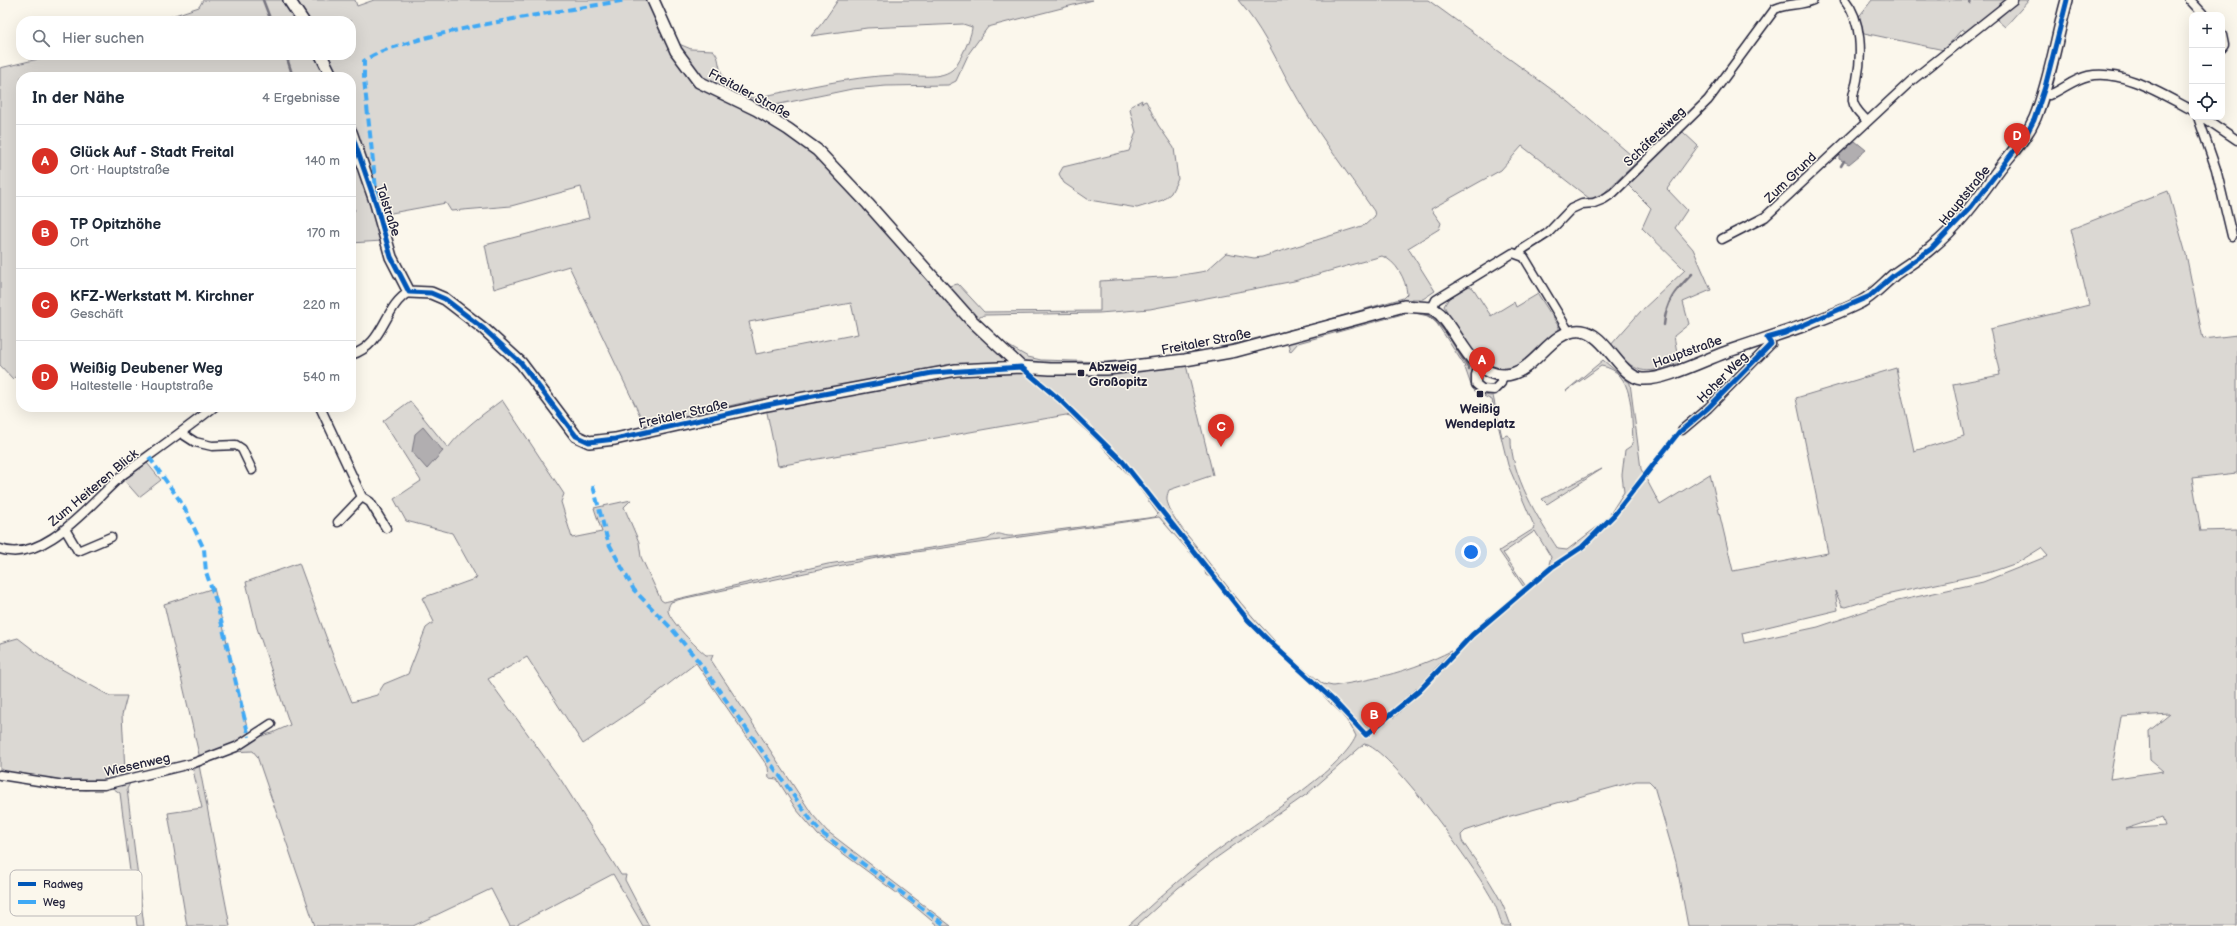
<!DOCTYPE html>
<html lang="de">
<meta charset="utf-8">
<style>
body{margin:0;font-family:"Balsamiq Sans",sans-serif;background:#f6f6f7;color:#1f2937}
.controls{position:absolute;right:12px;top:12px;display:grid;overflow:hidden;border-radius:8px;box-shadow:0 4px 16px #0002}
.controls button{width:36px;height:36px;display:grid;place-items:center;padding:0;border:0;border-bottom:1px solid #e0e1e3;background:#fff;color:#1f2937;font:20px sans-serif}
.you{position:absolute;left:1471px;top:552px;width:14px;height:14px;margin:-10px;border:3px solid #fff;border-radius:50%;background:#1a73e8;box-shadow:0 0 0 6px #1a73e833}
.badge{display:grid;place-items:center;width:26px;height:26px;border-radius:50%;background:#d93025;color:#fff;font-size:13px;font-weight:700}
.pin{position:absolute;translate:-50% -33px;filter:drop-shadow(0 1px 2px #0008)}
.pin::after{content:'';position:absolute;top:21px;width:14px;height:12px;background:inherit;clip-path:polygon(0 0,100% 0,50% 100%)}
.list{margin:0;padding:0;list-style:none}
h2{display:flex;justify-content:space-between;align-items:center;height:52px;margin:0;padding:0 16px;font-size:17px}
h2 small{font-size:13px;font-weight:400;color:#747a83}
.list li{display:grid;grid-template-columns:26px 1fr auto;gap:12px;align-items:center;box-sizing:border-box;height:72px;padding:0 16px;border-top:1px solid #e0e1e3}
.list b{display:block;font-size:15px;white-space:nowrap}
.list p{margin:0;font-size:13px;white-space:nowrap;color:#747a83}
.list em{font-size:13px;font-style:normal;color:#747a83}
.icon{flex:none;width:22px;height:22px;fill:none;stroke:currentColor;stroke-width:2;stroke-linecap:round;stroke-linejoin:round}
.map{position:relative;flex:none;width:2237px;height:926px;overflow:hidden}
.search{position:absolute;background:#fff;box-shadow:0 4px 16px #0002;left:16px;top:16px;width:340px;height:44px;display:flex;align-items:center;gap:10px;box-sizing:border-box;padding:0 14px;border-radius:16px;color:#747a83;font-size:15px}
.panel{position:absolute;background:#fff;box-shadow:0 4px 16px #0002;left:16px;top:72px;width:340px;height:340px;border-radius:16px}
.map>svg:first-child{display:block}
.green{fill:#dbd8d3;stroke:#7e7d87;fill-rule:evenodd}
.water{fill:#b1aeb0;stroke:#787681}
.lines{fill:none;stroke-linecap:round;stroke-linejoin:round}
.stream{stroke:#787681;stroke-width:2.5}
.street-casing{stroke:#22223b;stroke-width:11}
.secondary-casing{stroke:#22223b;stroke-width:14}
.street{stroke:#fbf7ec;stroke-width:8}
.secondary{stroke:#fbf7ec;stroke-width:11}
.quiet{stroke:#3fa9f5;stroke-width:4;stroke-dasharray:8 4;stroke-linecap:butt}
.cycleway-casing{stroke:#fbf7ec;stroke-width:8}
.cycleway{stroke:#0057b8;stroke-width:5}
.poi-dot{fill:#22223b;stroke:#fbf7ec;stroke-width:1.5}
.labels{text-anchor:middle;stroke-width:3;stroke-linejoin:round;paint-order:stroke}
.street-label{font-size:13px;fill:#22223b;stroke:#fbf7ec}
.poi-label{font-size:13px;font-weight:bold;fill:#22223b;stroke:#fbf7ec;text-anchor:start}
.key{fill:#fbf7ec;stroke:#bab7b7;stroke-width:1}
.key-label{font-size:11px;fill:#22223b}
</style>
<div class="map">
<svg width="2237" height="926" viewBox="0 0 2237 926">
<rect width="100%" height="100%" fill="#fbf7ec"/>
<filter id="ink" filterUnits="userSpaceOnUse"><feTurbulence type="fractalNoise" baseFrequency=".025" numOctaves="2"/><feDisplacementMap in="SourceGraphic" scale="8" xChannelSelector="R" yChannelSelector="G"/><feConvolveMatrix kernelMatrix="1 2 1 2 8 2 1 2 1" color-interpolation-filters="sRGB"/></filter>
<g filter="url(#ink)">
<path class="green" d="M203,0H355L357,6L374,0H659L679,44L691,49L713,50C717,54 718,58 719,64C725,88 729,93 754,98C800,89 848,77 895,75C911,74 938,81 952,70C959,64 972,36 972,27L963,24L867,28L811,36L823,22L838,0H1093L988,27L969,53L956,81L948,85L886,86L852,89L775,105L774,112L806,134L824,150L943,282L948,286L958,284L984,312L1100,311V281L1176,276L1206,271L1226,253L1254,258L1262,257L1365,225L1375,216L1374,211C1345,169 1313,128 1289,83C1273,53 1261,27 1238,0H1428L1569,102L1638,161L1604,193L1590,199L1522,146L1501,170L1431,209L1441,223L1439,229L1408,248L1435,291L1423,299H1411L1410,309H1418L1435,315L1473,365C1468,383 1473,396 1493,396L1502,437L1507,435L1511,438C1510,473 1539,521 1558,549L1567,550L1597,527L1610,514L1624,492L1622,475L1625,450L1631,446L1633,440C1631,414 1635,371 1601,366L1566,391L1603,360L1630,383L1641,469L1660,505L1710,474L1733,571L1828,553L1796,398L1896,368L1914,451L1964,436L1953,384L2000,375L1990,329L2089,305L2071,229L2168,191L2186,254L2203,339L2237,335V473L2192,478L2201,531L2237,530V926H1688L1676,862L1654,786L1649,781H1636L1507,817L1465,831L1461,835L1462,841C1481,869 1501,894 1511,926H1502C1499,914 1495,903 1488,892C1474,867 1388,746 1364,744L1307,794L1216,858L1178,888L1136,926H1128C1156,901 1183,875 1214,853C1247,828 1342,771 1356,736C1349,720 1336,709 1323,696C1298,670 1271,647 1247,620C1235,607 1224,583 1206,575L1204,569L1159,517L881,557L681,599L671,602C669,605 668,608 668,611C670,621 697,648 706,655H713L711,660L812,814L827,831L951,926H938L913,905L818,835L796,809L777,779L769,778L768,767L696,663L644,703L583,744L527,657L488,679L561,780L621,875H626L625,880L649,926H643L613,874L518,924V926H510L491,889L413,926H315L257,756L253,751L231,752L199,765L230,926H187L168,813L202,808L192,766L201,763L164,604L214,588L250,739L272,733L290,725L257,628L246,582L299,563L332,653L352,702L377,695L384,684L408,674L426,628L434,622L422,598L477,578L452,533L406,521L394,499L421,481L383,421L410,401L448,448C463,428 482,415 502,400L564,494L561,502L572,538L602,532L594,508L631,500L624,507L639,542L641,557L661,600L664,602L828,564L988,539C1001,529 1000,537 1013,536L1155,517L1158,514L1134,481L1099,443L1070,416L1066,415L778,466L764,398L707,411L704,415L646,428L569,266L494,289L485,245L589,218L581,187L511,206L451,211L446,203L375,216L382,241L351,243V77H21V371L13,379L0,365V68L55,55H351V21H157L199,7ZM1382,256C1396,261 1406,279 1407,294L1403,298L1313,324L1226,346L1184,355L1105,362L1041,360L1028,357L1007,345L978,318L984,315L1099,313L1150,309L1294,281ZM851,303L858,334L756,354L749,322ZM1410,312L1428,316L1436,322L1464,365L1472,388L1477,393L1492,400L1508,465L1535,528L1499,551L1523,586L1525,585L1503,553L1535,531L1551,557L1549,564L1564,563L1559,564L1464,646L1422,692L1393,718L1388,713L1420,685L1451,651C1411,671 1377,679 1333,686L1323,684C1274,647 1236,598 1199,550C1189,536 1173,521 1168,504C1166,499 1167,495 1169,490L1213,475L1186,365L1288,342L1290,352L1298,343ZM2041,548L2048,556L1983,582L1889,603L1818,627L1744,643L1742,633L1838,610L1835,591L1842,606L1846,607L1886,595L1991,572L2017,563ZM2170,714L2149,731L2150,760L2163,771L2110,779L2121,717ZM2162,817L2165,826L2125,829Z
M1872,0H2008L1968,33L1962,29L1944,50L1864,33L1857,19Z
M2018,0H2029L2005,27L1997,20Z
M1142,100L1141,103L1146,101L1158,125L1174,148L1178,179L1171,193L1163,200L1137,208L1089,200L1064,183L1059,174L1063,167L1129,151L1136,132L1130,110L1131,106Z
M1683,132L1698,146L1667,189L1687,210L1675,228L1693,249L1711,290L1683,302L1689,324L1674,336L1679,363C1641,376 1638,374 1610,346L1641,311L1685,270L1642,228L1651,208L1628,185L1662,148Z
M1469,286L1473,288L1491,316L1514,302L1516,307L1538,294L1559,327V333C1547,343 1533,358 1518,365C1480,381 1459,331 1444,306L1449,298Z
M147,463L161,480L139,497L124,480Z
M1602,469L1547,504L1542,499Z
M18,638L49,662L110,696H127L122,715L125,771L131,775L145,772L146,779L130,783L127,789L144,926H137L120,793L111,787L86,790L0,778V643Z"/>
<path class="water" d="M1855,141L1866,150L1849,164L1839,159V154Z
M423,427L443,451L427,469L412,452L415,434Z"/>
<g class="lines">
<path class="stream" d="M263,0L271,21
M1970,3L1971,0
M286,55L293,77
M1841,166L1844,161
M351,209L354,210
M1421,312C1444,320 1456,349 1469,369
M1664,325C1666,301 1675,291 1692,274
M1335,331L1371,320"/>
<defs>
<path id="street" d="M1845,0C1862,21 1862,55 1857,80C1856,87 1852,94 1853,101C1854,109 1862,115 1867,121
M2190,0L2204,15
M2222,35L2224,45L2222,48
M2044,93L2049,95C2062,90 2074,79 2088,76C2123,69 2163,95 2192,110
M2198,117L2216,169L2232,236
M2203,117L2237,140
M1722,239L1765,217L1911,81L2013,0
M1519,254L1523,249L1548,233L1571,209L1582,204L1594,203L1604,199L1613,193L1708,100L1775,9C1787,3 1800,6 1813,0
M1432,308L1436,300L1513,253L1524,257L1569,332
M351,355C385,345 383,307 409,292
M1479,367L1476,375V384L1482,389L1494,390L1501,383L1503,375
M320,407L362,497L370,502L386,528
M1682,430L1708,408L1771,344L1767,338
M181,433L195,442L212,446L236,445L242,449L252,470
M338,522L362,497
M65,529L78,551L111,537
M0,549C46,565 94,498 125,473C155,451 185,430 214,407
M0,775L64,785H104L194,763L236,747L271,724"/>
<path id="secondary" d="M289,0L303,21
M653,0L676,51L699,82L757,110L788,129L817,150L868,204L970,319L1021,367
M321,55L332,77
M351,132L376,204L391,257L409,292L431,293L445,299L484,329L521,363L576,436L589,442L615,439L767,405L956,370L1021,367L1050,369H1107L1185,360L1236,351L1404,306L1432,308L1440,314C1460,334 1470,375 1504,375C1535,375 1550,327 1582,331C1606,334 1620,377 1642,379C1666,381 1713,355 1738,348C1779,334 1822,321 1861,302C1874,295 1884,283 1895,274C1907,265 1920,258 1931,248C1957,227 1977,200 1997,172C2010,154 2026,139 2035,118C2050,81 2056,39 2067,0"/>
</defs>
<use href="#street" class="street-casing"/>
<use href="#secondary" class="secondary-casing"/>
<use href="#street" class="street"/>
<use href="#secondary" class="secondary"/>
<path class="quiet" d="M377,198L364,79V61C381,49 402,45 421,39C488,21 558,12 626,0
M149,457L183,505L204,549L206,572L217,604L249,737
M593,486L608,542L634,590L671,628L699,662L813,823L823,834L946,926"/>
<defs>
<path id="cycleway" d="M351,132L376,204L391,257L409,292L431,293L445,299L484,329L521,363L576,436L589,442L615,439L767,405L932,373L1021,367L1059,399L1123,462L1248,620L1270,642L1333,700L1366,735L1419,691L1472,635L1552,567L1582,547L1614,515L1679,432
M1682,430L1708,408L1771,344L1767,338L1785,333L1870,296L1894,275L1931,249L1971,207L2026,135L2034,120L2045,87L2067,0"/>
</defs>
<use href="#cycleway" class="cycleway-casing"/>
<use href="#cycleway" class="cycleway"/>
</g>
</g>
<g class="poi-dot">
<rect x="1077" y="369" width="8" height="8" rx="2"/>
<rect x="1476" y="390" width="8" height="8" rx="2"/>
</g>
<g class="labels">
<g class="street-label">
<text transform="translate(750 93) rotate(28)" y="5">Freitaler Straße</text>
<text transform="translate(1654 136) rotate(-44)" y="5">Schäfereiweg</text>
<text transform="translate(1790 177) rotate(-44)" y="5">Zum Grund</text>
<text transform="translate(1964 195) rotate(-51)" y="5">Hauptstraße</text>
<text transform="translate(389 210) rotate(72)" y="5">Talstraße</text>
<text transform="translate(1206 341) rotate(-11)" y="5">Freitaler Straße</text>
<text transform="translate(1687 351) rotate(-20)" y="5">Hauptstraße</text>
<text transform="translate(1722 377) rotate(-45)" y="5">Hoher Weg</text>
<text transform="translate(683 413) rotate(-13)" y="5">Freitaler Straße</text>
<text transform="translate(93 487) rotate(-40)" y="5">Zum Heiteren Blick</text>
<text transform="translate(137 764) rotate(-13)" y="5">Wiesenweg</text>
</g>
<g class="poi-label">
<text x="1089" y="371">Abzweig<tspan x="1089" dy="15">Großopitz</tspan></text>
<text x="1480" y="413" text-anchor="middle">Weißig<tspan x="1480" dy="15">Wendeplatz</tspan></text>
</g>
</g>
<rect x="10" y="870" width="132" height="46" rx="6" class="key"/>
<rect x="18" y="882" width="18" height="4" fill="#0057b8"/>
<rect x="18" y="900" width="18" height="4" fill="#3fa9f5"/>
<g class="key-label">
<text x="43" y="888">Radweg</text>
<text x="43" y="906">Weg</text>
</g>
</svg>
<div class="controls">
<button>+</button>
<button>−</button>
<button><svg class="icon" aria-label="locate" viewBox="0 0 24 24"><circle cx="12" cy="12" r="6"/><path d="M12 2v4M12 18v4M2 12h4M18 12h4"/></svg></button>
</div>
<div class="you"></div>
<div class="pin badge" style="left:1482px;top:380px">A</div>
<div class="pin badge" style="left:1374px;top:735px">B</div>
<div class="pin badge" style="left:1221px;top:447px">C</div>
<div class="pin badge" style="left:2017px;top:156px">D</div>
<div class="search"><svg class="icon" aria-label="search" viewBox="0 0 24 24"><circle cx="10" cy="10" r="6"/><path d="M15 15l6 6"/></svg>Hier suchen</div>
<section class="panel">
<h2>In der Nähe<small>4 Ergebnisse</small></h2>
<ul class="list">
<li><span class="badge">A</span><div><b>Glück Auf - Stadt Freital</b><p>Ort · Hauptstraße</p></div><em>140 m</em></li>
<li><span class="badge">B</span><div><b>TP Opitzhöhe</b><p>Ort</p></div><em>170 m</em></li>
<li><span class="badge">C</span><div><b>KFZ-Werkstatt M. Kirchner</b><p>Geschäft</p></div><em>220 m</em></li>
<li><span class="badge">D</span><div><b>Weißig Deubener Weg</b><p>Haltestelle · Hauptstraße</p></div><em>540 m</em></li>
</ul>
</section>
</div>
